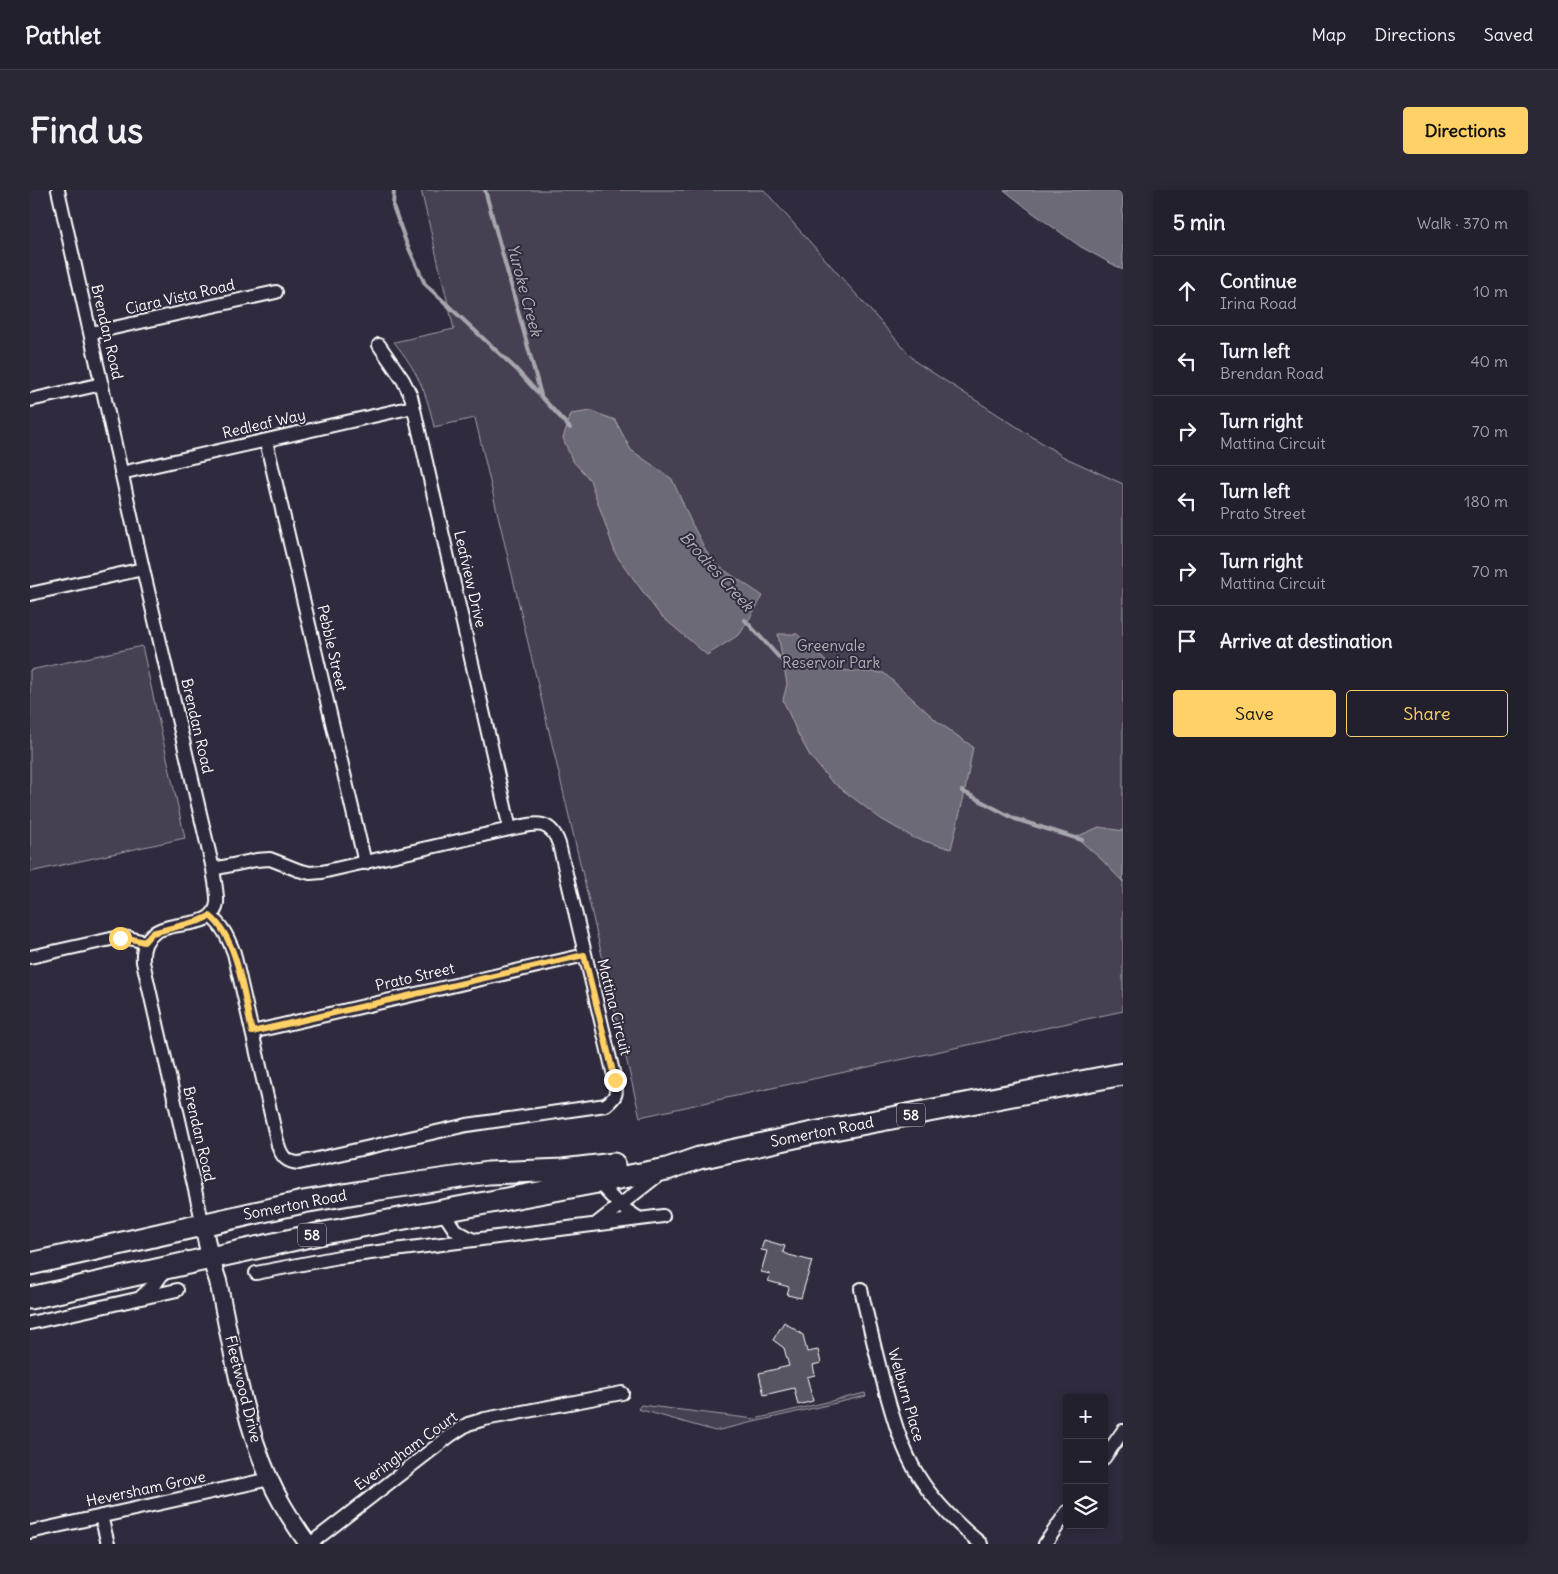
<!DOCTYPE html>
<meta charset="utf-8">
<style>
body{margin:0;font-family:Delius,sans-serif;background:#2b2836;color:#f1f3f6}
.controls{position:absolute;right:15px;bottom:15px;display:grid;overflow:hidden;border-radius:5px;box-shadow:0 2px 12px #0003}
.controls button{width:45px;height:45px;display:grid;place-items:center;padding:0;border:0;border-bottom:1px solid #403e4a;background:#23202e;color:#f1f3f6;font:25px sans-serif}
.stop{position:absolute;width:15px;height:15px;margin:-11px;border:4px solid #ffd166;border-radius:50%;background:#fff}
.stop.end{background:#ffd166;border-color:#fff;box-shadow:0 1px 5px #0008}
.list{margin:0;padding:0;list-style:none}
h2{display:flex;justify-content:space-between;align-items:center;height:65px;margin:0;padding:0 20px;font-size:21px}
h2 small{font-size:16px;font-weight:400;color:#a3a3aa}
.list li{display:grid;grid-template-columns:32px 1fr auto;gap:15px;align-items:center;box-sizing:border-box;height:70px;padding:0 20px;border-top:1px solid #403e4a}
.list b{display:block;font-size:19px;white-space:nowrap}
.list p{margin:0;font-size:16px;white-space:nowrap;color:#a3a3aa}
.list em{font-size:16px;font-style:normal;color:#a3a3aa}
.actions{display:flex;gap:10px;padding:15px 20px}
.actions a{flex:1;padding:11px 0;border:1px solid #ffd166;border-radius:5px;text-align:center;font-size:18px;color:#ffd166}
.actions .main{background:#ffd166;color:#111}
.icon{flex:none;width:28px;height:28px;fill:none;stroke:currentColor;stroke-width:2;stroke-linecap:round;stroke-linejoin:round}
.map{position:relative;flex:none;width:1093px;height:1354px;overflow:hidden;border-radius:5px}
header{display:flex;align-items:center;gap:30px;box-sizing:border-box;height:70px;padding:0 25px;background:#23202e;border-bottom:1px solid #403e4a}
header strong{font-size:24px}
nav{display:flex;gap:28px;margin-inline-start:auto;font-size:18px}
.intro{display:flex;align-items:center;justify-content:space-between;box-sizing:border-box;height:120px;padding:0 30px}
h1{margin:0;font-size:35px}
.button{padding:12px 22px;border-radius:5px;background:#ffd166;color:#111;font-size:18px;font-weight:700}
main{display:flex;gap:30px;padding:0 30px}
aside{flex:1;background:#23202e;border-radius:5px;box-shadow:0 2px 12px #0003}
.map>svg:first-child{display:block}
.green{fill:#464152;stroke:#a2a0a8}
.water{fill:#6d6a77;stroke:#a7a6ad}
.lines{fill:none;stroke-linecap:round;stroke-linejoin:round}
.stream{stroke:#a7a6ad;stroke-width:4}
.building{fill:#595564;stroke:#fff}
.minor-casing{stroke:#fff;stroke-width:16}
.tertiary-casing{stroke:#fff;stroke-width:20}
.primary-casing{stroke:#fff;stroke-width:25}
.minor{stroke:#2f2a3d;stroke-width:12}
.tertiary{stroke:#2f2a3d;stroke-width:16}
.primary{stroke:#2f2a3d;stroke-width:21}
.route{stroke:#ffd166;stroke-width:6}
.labels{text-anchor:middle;stroke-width:4;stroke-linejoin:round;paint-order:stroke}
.shield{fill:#2f2a3d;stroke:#c1bfc5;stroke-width:1}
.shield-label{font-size:14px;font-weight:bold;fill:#fff}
.street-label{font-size:15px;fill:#fff;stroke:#2f2a3d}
.park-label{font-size:15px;fill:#b5b3ba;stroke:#2f2a3d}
.water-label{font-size:16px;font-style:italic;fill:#b6b4bb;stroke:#2f2a3d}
</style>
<header>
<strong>Pathlet</strong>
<nav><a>Map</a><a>Directions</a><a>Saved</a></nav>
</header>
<div class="intro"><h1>Find us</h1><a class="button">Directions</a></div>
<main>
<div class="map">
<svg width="1093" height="1354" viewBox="0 0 1093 1354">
<rect width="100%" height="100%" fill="#2f2a3d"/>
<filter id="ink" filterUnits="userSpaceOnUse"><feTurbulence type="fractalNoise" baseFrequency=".02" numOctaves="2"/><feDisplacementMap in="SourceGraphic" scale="10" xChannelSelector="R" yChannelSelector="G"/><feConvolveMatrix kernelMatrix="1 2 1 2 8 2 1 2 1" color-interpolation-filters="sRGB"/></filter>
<g filter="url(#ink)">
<path class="green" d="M391,0H734L886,172L1034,267L1093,294V821L610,927L445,228L404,237C396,200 387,181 364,152L424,139Z
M112,456L155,648L0,682V480Z
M835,1203L836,1206L685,1241L608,1219L611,1215L725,1229Z"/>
<path class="water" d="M974,0H1093V80L1051,57L1003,23Z
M561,221L585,230L601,260L642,289L662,334L682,372L733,406L710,444L677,465L630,425L586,365L560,290L542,270L533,248L541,224Z
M748,444H767L805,480L854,483L907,531L943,557L934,606L921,659L884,648L851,629L801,591L780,566L767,542L753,510L757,494Z
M1069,637L1093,641V692L1072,670L1046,647Z"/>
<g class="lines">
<path class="stream" d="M364,0L363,16L376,52L395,94L486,179L540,238
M455,0L511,205
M715,430L756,475
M932,601L985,629L1052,650"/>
</g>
<path class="building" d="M734,1050L755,1056L753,1062L759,1065L782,1071L771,1108L757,1105L759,1097L738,1091L740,1084L731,1082L737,1061L731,1060Z
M754,1132L773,1145L777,1162L788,1160L791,1173L783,1175L785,1185L777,1187L783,1211L768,1215L764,1198L734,1205L729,1183L759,1176L754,1158L743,1150Z"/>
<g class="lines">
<defs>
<path id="minor" d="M28,0L113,379L183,679C184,688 188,705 187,713C183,750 109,716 113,772L173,1035
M61,143L246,102
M349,155L373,190L381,206L480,639
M0,210L72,194
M236,251L335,673
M91,283L383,217
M0,404L113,379
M180,726C193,736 198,748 204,763L248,955C252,967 256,972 269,973L437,935L576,915C587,906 587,904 585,890L529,654C520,627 503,634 480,639L292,682L280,683L268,680L240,669L226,670L183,679
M0,767L90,747L99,748L115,752
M222,842L555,765
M566,990L590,1016L610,1029
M409,1021L417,1028L425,1040L443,1050
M566,1034L631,983
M226,1083L309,1067L633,1026
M831,1099C838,1131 846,1163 854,1195C863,1227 871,1258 889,1287C905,1313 927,1334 951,1354
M111,1107L126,1093L137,1077
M0,1133L147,1100
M1074,1268L1093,1241
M71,1326L78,1354
M0,1342L240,1289
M280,1354L421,1245L438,1234L455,1229L592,1203
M1015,1354L1037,1322"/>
<path id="tertiary" d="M173,1035L180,1067L188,1091C202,1157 212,1226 239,1288C249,1311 263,1333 278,1354"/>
<path id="primary" d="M0,1074L273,1012L349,999L458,983L533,980L584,974
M0,1108L289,1044L637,979L669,968L783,943L1093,884"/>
</defs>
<use href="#minor" class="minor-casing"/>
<use href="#tertiary" class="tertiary-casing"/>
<use href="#primary" class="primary-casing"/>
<use href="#minor" class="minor"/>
<use href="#tertiary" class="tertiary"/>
<use href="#primary" class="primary"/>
</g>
</g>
<g class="lines" filter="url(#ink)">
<path class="route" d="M90,748H98L114,752L122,743L169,731L180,726C208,748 214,807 222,842L554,765L585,890"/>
</g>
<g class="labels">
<g class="shield">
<rect x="867" y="913.5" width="28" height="23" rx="4"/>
<rect x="268" y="1033.5" width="28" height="23" rx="4"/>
</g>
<g class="shield-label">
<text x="881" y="930">58</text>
<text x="282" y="1050">58</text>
</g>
<g class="street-label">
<text transform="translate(150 107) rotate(-13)" y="5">Ciara Vista Road</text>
<text transform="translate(77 142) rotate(77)" y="5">Brendan Road</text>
<text transform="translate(234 234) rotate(-13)" y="5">Redleaf Way</text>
<text transform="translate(440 389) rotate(77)" y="5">Leafview Drive</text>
<text transform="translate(302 458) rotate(77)" y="5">Pebble Street</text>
<text transform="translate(167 536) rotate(77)" y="5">Brendan Road</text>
<text transform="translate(385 787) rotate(-13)" y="5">Prato Street</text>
<text transform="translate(584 817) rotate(76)" y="5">Mattina Circuit</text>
<text transform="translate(792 942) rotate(-11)" y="5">Somerton Road</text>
<text transform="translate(169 944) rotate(77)" y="5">Brendan Road</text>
<text transform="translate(265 1015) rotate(-11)" y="5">Somerton Road</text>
<text transform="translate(213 1199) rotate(76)" y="5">Fleetwood Drive</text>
<text transform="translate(876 1205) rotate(74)" y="5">Welburn Place</text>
<text transform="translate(376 1261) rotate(-36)" y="5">Everingham Court</text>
<text transform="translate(116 1299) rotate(-12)" y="5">Heversham Grove</text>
</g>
<g class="park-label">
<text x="801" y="461">Greenvale<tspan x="801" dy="17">Reservoir Park</tspan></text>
</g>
<g class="water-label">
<text transform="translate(495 100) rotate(75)" y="6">Yuroke Creek</text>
<text transform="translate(687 381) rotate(48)" y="6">Brodies Creek</text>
</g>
</g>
</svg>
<div class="controls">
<button>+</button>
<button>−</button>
<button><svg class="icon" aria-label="layers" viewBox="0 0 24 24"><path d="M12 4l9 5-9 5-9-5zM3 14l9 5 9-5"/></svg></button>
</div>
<div class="stop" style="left:90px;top:748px"></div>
<div class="stop end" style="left:585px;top:890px"></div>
</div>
<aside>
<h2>5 min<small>Walk · 370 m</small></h2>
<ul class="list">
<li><svg class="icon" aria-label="ahead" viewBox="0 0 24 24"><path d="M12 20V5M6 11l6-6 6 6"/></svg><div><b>Continue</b><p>Irina Road</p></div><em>10 m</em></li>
<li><svg class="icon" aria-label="left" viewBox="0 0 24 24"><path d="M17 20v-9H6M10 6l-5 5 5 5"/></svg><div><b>Turn left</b><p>Brendan Road</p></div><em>40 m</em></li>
<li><svg class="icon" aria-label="right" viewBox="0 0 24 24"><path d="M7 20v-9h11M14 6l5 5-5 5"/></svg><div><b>Turn right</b><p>Mattina Circuit</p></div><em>70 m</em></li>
<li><svg class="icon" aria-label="left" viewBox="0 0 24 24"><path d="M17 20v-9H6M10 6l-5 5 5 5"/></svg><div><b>Turn left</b><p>Prato Street</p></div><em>180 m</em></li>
<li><svg class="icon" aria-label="right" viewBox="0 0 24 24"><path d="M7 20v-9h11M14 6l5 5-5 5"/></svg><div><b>Turn right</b><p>Mattina Circuit</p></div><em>70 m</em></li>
<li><svg class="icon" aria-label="arrive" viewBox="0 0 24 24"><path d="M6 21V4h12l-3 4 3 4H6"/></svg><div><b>Arrive at destination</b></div></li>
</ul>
<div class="actions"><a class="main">Save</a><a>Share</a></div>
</aside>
</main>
